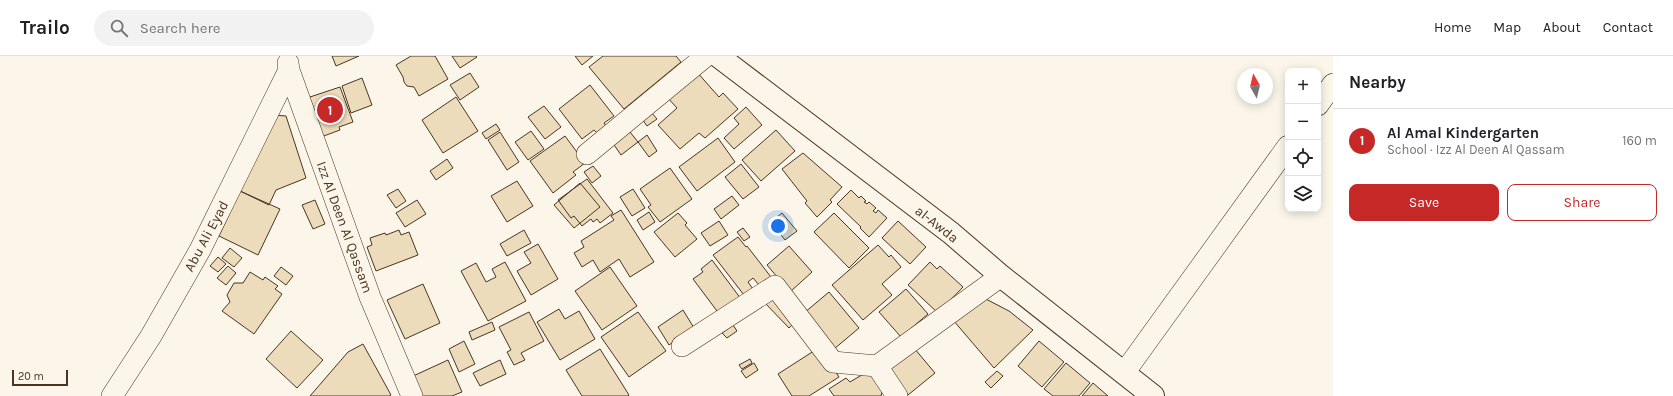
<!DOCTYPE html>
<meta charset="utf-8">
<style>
body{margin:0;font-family:Karla,sans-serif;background:#f2f2f2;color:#202124}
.controls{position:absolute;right:12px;top:12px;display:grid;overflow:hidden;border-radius:8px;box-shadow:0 2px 10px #0003}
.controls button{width:36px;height:36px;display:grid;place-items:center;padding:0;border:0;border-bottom:1px solid #e0e0e0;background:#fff;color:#202124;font:20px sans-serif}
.compass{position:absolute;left:1237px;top:12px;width:36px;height:36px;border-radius:50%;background:#fff;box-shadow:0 2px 10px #0003;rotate:352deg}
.scale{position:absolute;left:12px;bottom:10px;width:56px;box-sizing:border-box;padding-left:4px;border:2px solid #4a3520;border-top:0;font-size:11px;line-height:14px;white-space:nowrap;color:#4a3520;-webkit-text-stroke:3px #fbf6e9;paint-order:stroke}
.you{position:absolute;left:778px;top:170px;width:14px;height:14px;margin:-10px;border:3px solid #fff;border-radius:50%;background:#1a73e8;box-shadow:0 0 0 6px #1a73e833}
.badge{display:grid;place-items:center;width:26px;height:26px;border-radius:50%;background:#c62828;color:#fff;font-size:13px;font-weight:700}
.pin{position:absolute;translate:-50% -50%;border:2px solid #fff;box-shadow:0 1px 4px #0006}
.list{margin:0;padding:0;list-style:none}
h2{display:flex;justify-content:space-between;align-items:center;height:52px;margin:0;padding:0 16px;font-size:17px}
h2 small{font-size:13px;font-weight:400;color:#757577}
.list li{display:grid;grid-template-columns:26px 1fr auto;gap:12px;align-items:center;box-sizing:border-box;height:64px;padding:0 16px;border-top:1px solid #e0e0e0}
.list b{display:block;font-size:15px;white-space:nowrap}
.list p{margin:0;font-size:13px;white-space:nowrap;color:#757577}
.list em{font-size:13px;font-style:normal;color:#757577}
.actions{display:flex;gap:8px;padding:12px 16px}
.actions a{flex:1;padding:9px 0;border:1px solid #c62828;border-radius:8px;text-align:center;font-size:14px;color:#c62828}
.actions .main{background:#c62828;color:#fff}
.icon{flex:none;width:22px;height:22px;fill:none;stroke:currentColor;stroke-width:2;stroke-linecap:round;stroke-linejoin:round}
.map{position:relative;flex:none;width:1333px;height:340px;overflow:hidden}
header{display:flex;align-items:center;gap:24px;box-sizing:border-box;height:56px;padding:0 20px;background:#fff;border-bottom:1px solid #e0e0e0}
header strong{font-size:19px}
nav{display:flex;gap:22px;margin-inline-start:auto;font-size:14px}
.search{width:280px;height:36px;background:#f2f2f2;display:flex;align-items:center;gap:10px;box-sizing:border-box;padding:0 14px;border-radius:22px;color:#757577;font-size:15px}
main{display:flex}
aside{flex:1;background:#fff}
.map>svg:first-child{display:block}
.building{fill:#ecdcbc;stroke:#4a3520}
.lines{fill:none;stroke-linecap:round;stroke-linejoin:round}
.minor-casing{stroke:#4a3520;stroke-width:22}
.major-casing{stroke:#4a3520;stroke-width:24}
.minor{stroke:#fbf6e9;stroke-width:21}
.major{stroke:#fbf6e9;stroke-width:22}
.labels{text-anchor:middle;stroke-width:3;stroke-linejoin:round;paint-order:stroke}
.street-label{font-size:14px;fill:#4a3520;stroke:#fbf6e9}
</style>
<header>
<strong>Trailo</strong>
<div class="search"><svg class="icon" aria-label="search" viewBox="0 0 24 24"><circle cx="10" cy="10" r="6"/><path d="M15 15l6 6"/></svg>Search here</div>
<nav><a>Home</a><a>Map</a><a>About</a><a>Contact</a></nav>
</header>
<main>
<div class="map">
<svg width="1333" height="340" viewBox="0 0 1333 340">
<rect width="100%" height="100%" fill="#fbf6e9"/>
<path class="building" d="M332,0H359L336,10Z
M411,0H435L448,23L419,40L414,31L407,30L404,26L403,21L396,9Z
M452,0H476L477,1L460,12Z
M575,0H593L582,9Z
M603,0H676L681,6L624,53L589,11Z
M696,15L719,41L723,37L738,53L705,82L699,77L680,93L658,69L677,52L667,41Z
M470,17L479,31L460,44L450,29Z
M362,22L372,49L351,57L342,30Z
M590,29L614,60L604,67L606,70L597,77L594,74L582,83L559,53Z
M340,31L353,66L339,71L340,74L321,81L307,42Z
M456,41L478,75L443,97L422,64Z
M544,50L561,71L545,83L528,61Z
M746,51L762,69L734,93L724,82L739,68L734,62Z
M651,56L657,63L647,70L642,63Z
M273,59L286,60L306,122L276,134L269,149L240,135Z
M496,68L500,74L486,83L482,77Z
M626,71L638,86L621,99L610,83Z
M776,74L795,95L761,125L742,104Z
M531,75L544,93L528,104L515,86Z
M500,76L519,106L507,114L488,84Z
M647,79L657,95L649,101L638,86Z
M565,80L585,107L573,116L576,119L553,137L530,105Z
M718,82L735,106L697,135L679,111Z
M803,97L842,131L830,144L832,146L817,161L805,147L807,145L782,113Z
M447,103L453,112L436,124L430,115Z
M741,108L759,131L743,143L725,121Z
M593,110L601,120L592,127L584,116Z
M670,112L692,143L660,166L648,151L651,149L640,133Z
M587,123L613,157L600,167L597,163L593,166L591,163L582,170L574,160L571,162L558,144Z
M517,125L533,150L507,166L491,140Z
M580,127L600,151L574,172L554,149Z
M398,133L406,145L396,152L387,139Z
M633,133L645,152L632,160L620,141Z
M851,134L859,142L861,140L866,145L864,146L867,148L869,146L876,152L873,155L876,157L878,154L887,162L869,181L860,172L861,171L837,148Z
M240,135L280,153L258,199L219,180Z
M732,140L739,149L721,163L714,153Z
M315,144L325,168L313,173L302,149Z
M417,144L426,158L405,171L396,157Z
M621,154L654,206L630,221L619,203L600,216L593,204L582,211L574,197L584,191L581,185L614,164L611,160Z
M649,156L655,166L643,174L637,164Z
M678,157L687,167L685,169L697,183L675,201L654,176Z
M782,157L797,175L785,184L771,166Z
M834,157L869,192L849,212L814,176Z
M719,165L728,179L710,190L701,177Z
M898,165L926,191L910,208L882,182Z
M743,172L750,181L744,185L737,176Z
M399,174L401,179L409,176L418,199L376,215L367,191L372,189L370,182L385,177L386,179Z
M524,174L531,187L507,200L500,188Z
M738,181L746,191L747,190L771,221L760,230L753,222L748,226L753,233L744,239L713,199Z
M538,188L558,223L531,239L517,215L531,207L524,196Z
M878,189L889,201L891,199L901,211L882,228L892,239L863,264L832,229Z
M789,190L812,216L790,236L767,209Z
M230,192L242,202L234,211L222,202Z
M218,201L226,208L218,216L210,210Z
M712,204L741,243L720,259L693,223L703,216L701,213Z
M505,206L526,245L488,265L461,215L476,207L486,226L496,221L492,213Z
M930,206L937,213L940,210L963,231L938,257L908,229Z
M228,210L236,217L226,229L217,222Z
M281,211L293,220L286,229L274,220Z
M610,211L637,250L602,274L575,235Z
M250,216L263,224L265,221L278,230L275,233L282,238L254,278L222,255L230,246L227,239L234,227H243Z
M423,228L440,267L405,283L387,244Z
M906,233L928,258L901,281L879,256Z
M829,236L859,272L834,293L804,257Z
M773,239L797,264L789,272L765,247Z
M982,241L1009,255L1033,274L994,312L953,264Z
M559,253L565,263L579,255L595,283L560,304L537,266Z
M683,254L694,272L669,289L658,271Z
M529,256L544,285L521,297L525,304L514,309L507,296L511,294L499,271Z
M638,256L666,295L629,321L601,281Z
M492,266L495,274L472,284L469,276Z
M733,269L737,275L727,282L722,277Z
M291,275L323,304L297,332L266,303Z
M464,285L475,308L459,316L449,293Z
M1039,285L1064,306L1042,331L1018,310Z
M363,288L391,339L389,340H310L348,296Z
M820,291L839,321L809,340H792L778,318Z
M914,292L935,317L908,339L887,315Z
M600,293L629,339L628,340H582L566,314Z
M750,303L752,307L742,313L739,309Z
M448,304L462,336L452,340H420L411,321Z
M500,304L506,318L480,330L473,317Z
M754,307L758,314L746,322L741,315Z
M1066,307L1090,327L1079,340H1053L1044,333Z
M870,314L883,333L881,340H834L829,333L846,322L850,326Z
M997,315L1003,320L991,332L985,326Z
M1093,327L1108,340H1082Z"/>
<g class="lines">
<defs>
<path id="minor" d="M288,7L289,14L370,241L412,340
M1318,49L1333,28
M587,98L706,0
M682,290L775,230L833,306L877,310L1001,220
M877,310L897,340
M1124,317L1288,90
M112,340L151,280L200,194L289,14"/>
<path id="major" d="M718,0L951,177L1001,220L1153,340"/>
</defs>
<use href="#minor" class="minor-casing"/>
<use href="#major" class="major-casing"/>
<use href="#minor" class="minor"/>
<use href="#major" class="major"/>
</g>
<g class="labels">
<g class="street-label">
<text transform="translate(937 168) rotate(38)" y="5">al-Awda</text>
<text transform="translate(345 171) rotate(70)" y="5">Izz Al Deen Al Qassam</text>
<text transform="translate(206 180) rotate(-62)" y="5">Abu Ali Eyad</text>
</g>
</g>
</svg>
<div class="controls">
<button>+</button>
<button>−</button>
<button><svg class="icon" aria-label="locate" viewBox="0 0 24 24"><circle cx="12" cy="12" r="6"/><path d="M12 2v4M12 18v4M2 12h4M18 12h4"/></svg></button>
<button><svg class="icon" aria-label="layers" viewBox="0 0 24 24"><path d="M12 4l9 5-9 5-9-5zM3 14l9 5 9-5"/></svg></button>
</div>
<svg class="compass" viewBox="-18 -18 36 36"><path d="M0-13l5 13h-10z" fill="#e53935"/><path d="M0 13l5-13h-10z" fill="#757577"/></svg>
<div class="scale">20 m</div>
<div class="you"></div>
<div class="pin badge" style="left:330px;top:54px">1</div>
</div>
<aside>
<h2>Nearby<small></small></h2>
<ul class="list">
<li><span class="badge">1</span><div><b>Al Amal Kindergarten</b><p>School · Izz Al Deen Al Qassam</p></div><em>160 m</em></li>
</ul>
<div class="actions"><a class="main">Save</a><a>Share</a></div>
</aside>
</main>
